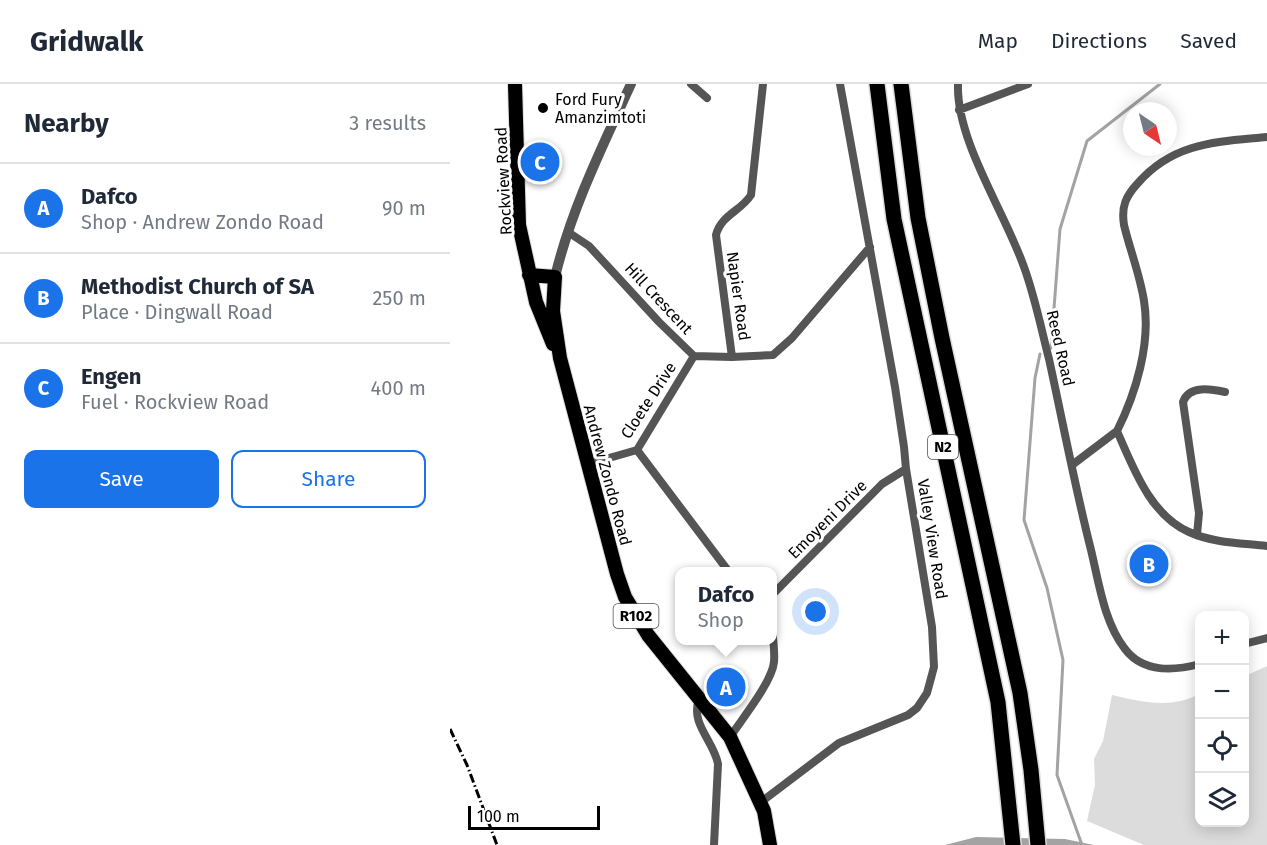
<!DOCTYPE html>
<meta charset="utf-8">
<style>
body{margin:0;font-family:"Fira Sans",sans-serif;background:#f2f2f3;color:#1f2937}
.controls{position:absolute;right:18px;bottom:18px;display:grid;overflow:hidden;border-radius:12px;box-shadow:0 3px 15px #0003}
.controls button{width:54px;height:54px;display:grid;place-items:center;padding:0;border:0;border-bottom:2px solid #e0e1e3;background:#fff;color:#1f2937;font:30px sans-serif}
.compass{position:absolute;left:673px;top:18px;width:54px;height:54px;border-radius:50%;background:#fff;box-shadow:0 3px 15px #0003;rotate:145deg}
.scale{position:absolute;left:18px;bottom:15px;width:132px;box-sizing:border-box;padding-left:6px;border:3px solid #000;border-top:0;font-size:16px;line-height:21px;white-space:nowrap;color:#000;-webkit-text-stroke:4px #fff;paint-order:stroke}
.you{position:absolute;left:366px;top:528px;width:21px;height:21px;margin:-15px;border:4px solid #fff;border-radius:50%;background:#1a73e8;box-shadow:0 0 0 9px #1a73e833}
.badge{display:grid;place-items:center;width:39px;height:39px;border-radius:50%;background:#1a73e8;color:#fff;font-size:20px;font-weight:700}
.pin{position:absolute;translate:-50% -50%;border:3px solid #fff;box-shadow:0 2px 6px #0006}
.popup{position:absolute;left:225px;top:483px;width:102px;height:78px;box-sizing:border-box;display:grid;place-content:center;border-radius:12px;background:#fff;filter:drop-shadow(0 2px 4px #0005);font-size:20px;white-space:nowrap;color:#747a83}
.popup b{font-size:22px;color:#1f2937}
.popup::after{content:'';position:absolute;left:50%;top:100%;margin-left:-12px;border:12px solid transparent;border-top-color:#fff}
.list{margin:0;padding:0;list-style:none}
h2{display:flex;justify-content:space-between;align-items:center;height:78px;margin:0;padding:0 24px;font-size:26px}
h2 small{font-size:20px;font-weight:400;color:#747a83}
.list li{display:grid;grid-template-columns:39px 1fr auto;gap:18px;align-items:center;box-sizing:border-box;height:90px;padding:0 24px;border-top:2px solid #e0e1e3}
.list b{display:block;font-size:22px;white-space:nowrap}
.list p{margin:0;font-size:20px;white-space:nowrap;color:#747a83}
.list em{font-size:20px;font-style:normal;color:#747a83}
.actions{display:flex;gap:12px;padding:18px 24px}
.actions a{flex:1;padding:14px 0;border:2px solid #1a73e8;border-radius:12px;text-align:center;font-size:21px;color:#1a73e8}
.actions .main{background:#1a73e8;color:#fff}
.icon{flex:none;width:33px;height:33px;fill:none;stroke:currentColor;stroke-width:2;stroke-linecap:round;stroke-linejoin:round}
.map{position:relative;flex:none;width:817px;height:761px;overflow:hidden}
header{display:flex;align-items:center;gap:36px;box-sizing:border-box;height:84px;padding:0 30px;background:#fff;border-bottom:2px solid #e0e1e3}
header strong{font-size:28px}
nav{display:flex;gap:33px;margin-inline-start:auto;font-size:21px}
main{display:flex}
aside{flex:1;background:#fff}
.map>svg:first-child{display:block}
.green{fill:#dcdcdc}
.water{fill:#a3a3a3}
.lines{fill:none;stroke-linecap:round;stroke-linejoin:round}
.stream{stroke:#a3a3a3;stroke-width:3}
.primary-casing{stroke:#dbdbdb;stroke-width:16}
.motorway-casing{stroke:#dbdbdb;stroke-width:18}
.minor{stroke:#555;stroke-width:8}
.tertiary{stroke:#555;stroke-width:10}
.primary{stroke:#000;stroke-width:14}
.motorway{stroke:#000;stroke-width:15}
.rail{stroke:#000;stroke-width:3;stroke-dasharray:9 3 1.5 3;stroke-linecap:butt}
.poi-dot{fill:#000;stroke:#fff;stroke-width:2}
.labels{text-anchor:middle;stroke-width:6;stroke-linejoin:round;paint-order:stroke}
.shield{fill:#fff;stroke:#4c4c4c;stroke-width:1.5}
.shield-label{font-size:15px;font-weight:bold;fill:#000}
.poi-label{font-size:16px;fill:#000;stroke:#fff;text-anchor:start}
.street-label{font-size:16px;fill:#000;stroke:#fff}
</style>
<header>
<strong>Gridwalk</strong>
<nav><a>Map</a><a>Directions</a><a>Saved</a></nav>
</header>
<main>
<aside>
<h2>Nearby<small>3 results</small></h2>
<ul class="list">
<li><span class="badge">A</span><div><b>Dafco</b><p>Shop · Andrew Zondo Road</p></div><em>90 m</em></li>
<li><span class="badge">B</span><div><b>Methodist Church of SA</b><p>Place · Dingwall Road</p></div><em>250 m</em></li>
<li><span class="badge">C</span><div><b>Engen</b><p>Fuel · Rockview Road</p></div><em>400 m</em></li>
</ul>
<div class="actions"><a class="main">Save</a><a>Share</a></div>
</aside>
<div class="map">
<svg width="817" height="761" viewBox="0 0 817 761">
<rect width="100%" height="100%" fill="#fff"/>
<path class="green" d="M817,582V761H694L637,737L645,701L644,675L653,657L662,611C692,618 721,625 749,610L750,738H794L795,592Z"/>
<path class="water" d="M526,753L615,755L644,761H495Z"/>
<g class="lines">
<path class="stream" d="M601,264L610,145L637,57L710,0
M590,270L585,294L574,436L597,504L613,576L607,691L632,761"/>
<defs>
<path id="primary" d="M65,0L69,141L86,218L103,260
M79,191L105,193L103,227L110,274L167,490L175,513L198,551L280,653L314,727L320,761"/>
<path id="motorway" d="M427,0L444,135L548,618L563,761
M451,0L468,134L492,254L570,609L581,686L588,761"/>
</defs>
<use href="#primary" class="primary-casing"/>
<use href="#motorway" class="motorway-casing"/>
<path class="minor" d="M241,0L257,14
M508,0C506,57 555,128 574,183C585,213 591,244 599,275C613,339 625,403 641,466C649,499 654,538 675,565C693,589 723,587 750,580
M509,26L578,0
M118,148L139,162L209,238L244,272L282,273L323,271L342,254L420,163
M282,273L266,151C271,131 291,127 301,111L313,0
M667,347C686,309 701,259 694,217C690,191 680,166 674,141C671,122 676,112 688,99C724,58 767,58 817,53
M187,366L279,488
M138,380L187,366L244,272
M622,381L667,347C683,383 700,431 739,448C763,459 791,459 817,462
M747,451L749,429L733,318C739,301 761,305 775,308
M322,511L432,400L456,385
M794,560L817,554
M249,616C240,640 264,657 268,680L264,761
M280,653C292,635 322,598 324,578C325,567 323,555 322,544
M311,718L389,659L458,631L467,624L477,609L484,583L482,543L456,385L454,363L445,303L390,0"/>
<path class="tertiary" d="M105,193C121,126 152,63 181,0"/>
<use href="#primary" class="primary"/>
<use href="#motorway" class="motorway"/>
<path class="rail" d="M0,645L17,681L47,761"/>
</g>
<circle class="poi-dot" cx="93" cy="24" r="6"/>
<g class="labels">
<g class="shield">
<rect x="478" y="351" width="30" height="24" rx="4.5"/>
<rect x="163.5" y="520" width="45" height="24" rx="4.5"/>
</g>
<g class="shield-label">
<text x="493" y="368">N2</text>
<text x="186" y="537">R102</text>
</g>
<g class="poi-label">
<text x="105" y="21">Ford Fury<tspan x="105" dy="18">Amanzimtoti</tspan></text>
</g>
<g class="street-label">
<text transform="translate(53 97) rotate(-93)" y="6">Rockview Road</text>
<text transform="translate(289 212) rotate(82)" y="6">Napier Road</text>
<text transform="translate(209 214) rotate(47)" y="6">Hill Crescent</text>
<text transform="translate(611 264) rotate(77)" y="6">Reed Road</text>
<text transform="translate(198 316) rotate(-57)" y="6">Cloete Drive</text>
<text transform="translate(158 391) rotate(75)" y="6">Andrew Zondo Road</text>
<text transform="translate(377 435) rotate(-45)" y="6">Emoyeni Drive</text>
<text transform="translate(483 455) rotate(81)" y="6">Valley View Road</text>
</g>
</g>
</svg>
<div class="controls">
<button>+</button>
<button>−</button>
<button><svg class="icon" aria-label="locate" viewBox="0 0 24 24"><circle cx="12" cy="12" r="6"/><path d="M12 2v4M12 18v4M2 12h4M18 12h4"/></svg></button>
<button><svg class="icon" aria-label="layers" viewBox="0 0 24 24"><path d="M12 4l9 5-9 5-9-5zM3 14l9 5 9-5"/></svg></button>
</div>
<svg class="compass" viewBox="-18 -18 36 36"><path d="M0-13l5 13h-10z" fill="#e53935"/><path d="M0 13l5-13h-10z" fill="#747a83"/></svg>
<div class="scale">100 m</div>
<div class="you"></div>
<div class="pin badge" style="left:276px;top:603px">A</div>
<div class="popup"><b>Dafco</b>Shop</div>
<div class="pin badge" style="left:699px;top:480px">B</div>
<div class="pin badge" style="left:90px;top:78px">C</div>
</div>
</main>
